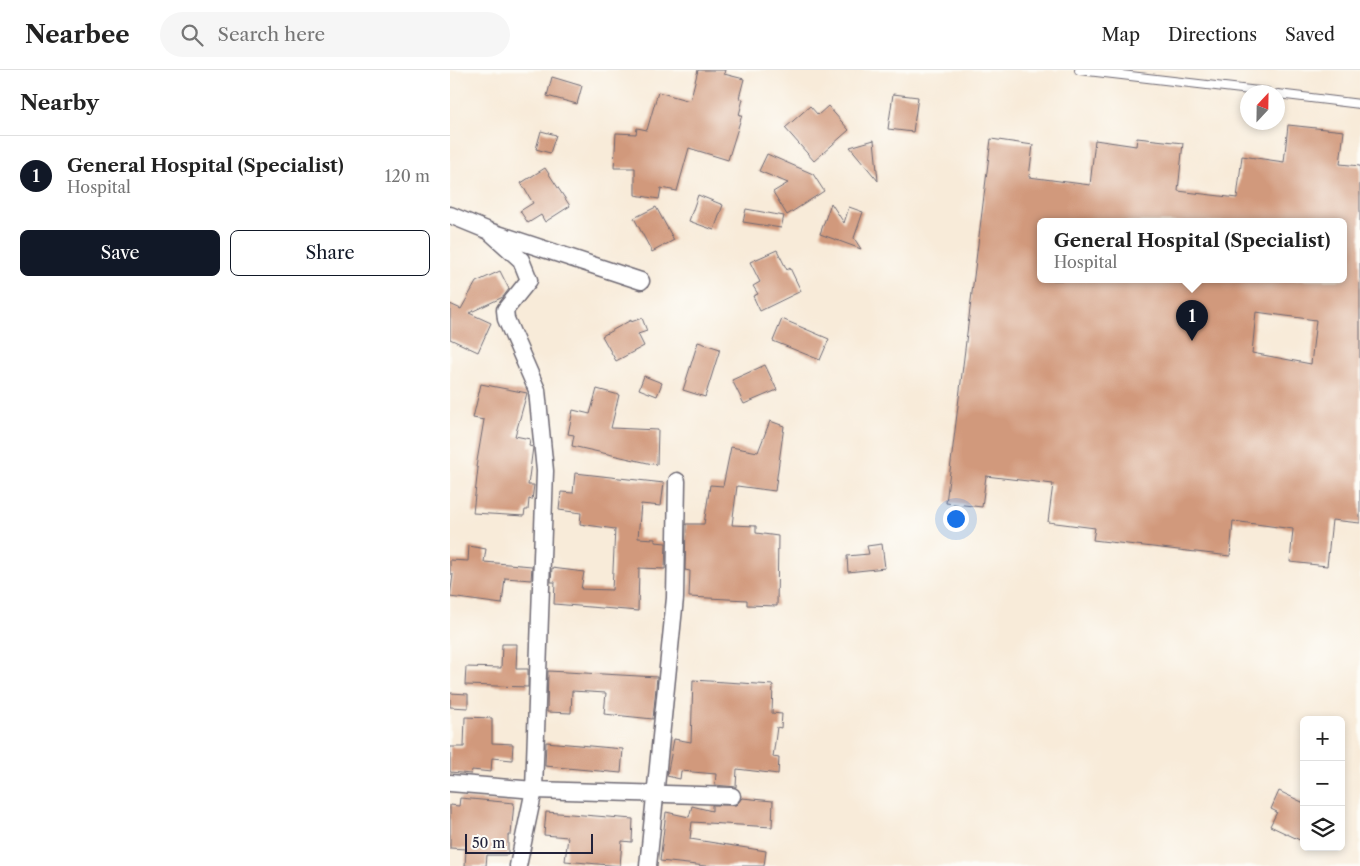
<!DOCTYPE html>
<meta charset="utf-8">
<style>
body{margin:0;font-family:"Libre Caslon Text",serif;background:#f6f6f6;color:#222}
.controls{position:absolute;right:15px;bottom:15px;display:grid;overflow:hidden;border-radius:8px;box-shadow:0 2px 8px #0003}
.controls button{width:45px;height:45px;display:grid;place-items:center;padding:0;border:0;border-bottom:1px solid #e0e0e0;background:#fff;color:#222;font:25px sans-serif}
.compass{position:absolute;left:790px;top:15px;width:45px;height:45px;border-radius:50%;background:#fff;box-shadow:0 2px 8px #0003;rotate:22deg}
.scale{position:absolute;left:15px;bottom:12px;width:128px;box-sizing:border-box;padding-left:5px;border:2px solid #22223b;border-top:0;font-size:14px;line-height:18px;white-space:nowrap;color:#22223b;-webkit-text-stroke:4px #fdfcf7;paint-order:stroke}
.you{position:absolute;left:505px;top:448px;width:18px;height:18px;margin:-12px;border:4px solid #fff;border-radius:50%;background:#1a73e8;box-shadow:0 0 0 8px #1a73e833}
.badge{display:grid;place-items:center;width:32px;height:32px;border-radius:50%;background:#111827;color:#fff;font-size:16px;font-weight:700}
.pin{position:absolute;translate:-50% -41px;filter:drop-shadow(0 1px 2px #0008)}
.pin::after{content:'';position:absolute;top:26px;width:18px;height:15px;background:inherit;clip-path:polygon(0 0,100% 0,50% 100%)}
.popup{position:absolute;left:587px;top:148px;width:310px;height:65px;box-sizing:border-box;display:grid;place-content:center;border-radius:8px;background:#fff;filter:drop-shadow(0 1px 4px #0005);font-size:16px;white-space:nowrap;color:#767676}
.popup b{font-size:19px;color:#222}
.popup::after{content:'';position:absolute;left:50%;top:100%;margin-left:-10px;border:10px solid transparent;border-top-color:#fff}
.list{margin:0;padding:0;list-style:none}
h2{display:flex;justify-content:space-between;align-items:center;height:65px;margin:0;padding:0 20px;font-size:21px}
h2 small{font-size:16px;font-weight:400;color:#767676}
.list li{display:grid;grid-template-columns:32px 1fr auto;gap:15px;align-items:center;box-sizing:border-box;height:80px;padding:0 20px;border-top:1px solid #e0e0e0}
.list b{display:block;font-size:19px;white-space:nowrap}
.list p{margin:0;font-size:16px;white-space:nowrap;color:#767676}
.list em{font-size:16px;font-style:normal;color:#767676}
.actions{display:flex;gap:10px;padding:15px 20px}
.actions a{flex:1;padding:11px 0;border:1px solid #111827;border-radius:8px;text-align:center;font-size:18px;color:#111827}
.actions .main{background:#111827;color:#fff}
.icon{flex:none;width:28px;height:28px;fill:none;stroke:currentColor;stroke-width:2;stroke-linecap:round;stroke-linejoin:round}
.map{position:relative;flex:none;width:910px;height:796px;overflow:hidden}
header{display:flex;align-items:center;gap:30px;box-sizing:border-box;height:70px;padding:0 25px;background:#fff;border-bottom:1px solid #e0e0e0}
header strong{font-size:24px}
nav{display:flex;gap:28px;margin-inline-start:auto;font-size:18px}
.search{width:350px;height:45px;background:#f6f6f6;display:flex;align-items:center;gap:12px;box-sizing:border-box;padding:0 18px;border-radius:28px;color:#767676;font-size:19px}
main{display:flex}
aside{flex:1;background:#fff}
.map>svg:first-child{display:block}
.building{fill:#d1997c;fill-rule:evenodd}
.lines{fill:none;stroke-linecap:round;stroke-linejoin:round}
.lane-casing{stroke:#6d6872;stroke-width:10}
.street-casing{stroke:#6d6872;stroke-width:19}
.lane{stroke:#fff;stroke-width:8}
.street{stroke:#fff;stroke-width:16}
</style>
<header>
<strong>Nearbee</strong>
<div class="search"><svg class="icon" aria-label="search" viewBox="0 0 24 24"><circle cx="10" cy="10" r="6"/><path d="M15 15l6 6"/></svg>Search here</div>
<nav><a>Map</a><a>Directions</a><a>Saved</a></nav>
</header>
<main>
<aside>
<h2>Nearby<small></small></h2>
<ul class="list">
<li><span class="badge">1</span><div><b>General Hospital (Specialist)</b><p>Hospital</p></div><em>120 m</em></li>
</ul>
<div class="actions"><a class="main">Save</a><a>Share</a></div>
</aside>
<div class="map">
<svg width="910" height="796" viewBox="0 0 910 796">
<rect width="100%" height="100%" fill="#fdfcf7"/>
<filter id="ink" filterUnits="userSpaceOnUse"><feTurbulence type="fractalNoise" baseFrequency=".02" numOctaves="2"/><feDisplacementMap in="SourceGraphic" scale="10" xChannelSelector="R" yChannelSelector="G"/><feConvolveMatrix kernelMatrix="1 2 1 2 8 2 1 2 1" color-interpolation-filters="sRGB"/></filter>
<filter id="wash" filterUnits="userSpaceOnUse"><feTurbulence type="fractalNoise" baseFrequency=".0096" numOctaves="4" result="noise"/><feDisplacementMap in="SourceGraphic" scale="20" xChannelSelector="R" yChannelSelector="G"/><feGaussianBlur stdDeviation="1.12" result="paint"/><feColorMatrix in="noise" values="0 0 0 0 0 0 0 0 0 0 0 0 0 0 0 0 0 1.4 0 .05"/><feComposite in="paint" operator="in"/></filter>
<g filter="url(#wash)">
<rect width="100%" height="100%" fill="#f8ebd9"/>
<g id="blocks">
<path class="building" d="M248,0H275L274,4L294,9L289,28L293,29L289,45H292L278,90L239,78L227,121L211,118L209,129L185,125V98H164L166,63L186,64L187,58L197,60L208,22L240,31Z
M102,7L132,16L127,34L97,26Z
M443,24L468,27L463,62L438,59Z
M360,36L368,45L378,36L399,60L364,91L335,58Z
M838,55L894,61L890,94L910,96V453L882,450L877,496L840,492L843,459L783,451L780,486L643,470L645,458L598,452L603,414L536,406L532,437L496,433L541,69L583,75L579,107L640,115L645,70L686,76L687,68L733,73L728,121L787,128L792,86L834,92ZM591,152H893V210H591ZM806,242L866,250L861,294L802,283Z
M91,61L106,65L100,83L86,79Z
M424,70L428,111L400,77Z
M317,84L363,104L374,121L337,145L323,122L338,113L309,101Z
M95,98L120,136L95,152L91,145L78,153L70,141L83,133L71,113Z
M248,125L273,135L264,160L239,151Z
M381,133L394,153L399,137L413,142L404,168L411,179L370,164Z
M206,137L224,170L202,182L184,148Z
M296,139L334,146L331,158L293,152Z
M327,180L337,200L340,198L351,221L310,241L303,226L308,224L303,216L310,212L300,192Z
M50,201L59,219L53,227L19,243L41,253L28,282L0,269V234L11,239L26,212Z
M192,248L197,261L188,264L194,276L166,291L152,266L181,250V252Z
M332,249L379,269L370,290L323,271Z
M248,272L270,279L255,327L233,320Z
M315,295L327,320L294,334L282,310Z
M194,306L212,313L207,326L189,319Z
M31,314L77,323L65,366L80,369L79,376L83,377L78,415H84L82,430L79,429L78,440H75L74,446L23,443L28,398L26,397L34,350L23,348Z
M147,319L169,325L161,358L208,360L207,395L122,376L124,365L118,364L123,340L140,344Z
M320,351L334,356L325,421L287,416L282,455L306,456V463L328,466L327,536L297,535V530L239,527L240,501L235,500L236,454H254L260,415L273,416L281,377L308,382Z
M125,403L214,413L211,436L191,434L188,468L205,469V472L216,473L215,499L189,498L188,541L104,534L105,512H101L102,498L134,502L131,519L162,520L165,459L130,454L131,443L109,440L111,422L123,423Z
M432,474L435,498L398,502L397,486L419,484L417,476Z
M19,476L36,479L34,492L82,496L81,510L55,508L52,534L0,527L3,504H0V490L18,491Z
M52,574H67L66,599H78V617L15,615L16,597L51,598Z
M98,601L207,607L203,649L154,644L156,623L122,621L121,643L97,642Z
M243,610L323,615L322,643L332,644L331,658L327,657L323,687L329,688L328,704L287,699L286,717L265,715L266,704L231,701L230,709L217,706L224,669L241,672Z
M0,623L18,624V638L0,637Z
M15,647L42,648V673L63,674L62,690L42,688L41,702L22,700L21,704L0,702V677H14Z
M96,672L173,679L171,703L95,696Z
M829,721L854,733V772L820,756L827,742L821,739Z
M10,728L64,733L61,765H58V785H37L36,796H15L16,779L0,778V735L9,736Z
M292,728L323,731L322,757L242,752L240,769L316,781L314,796H256L210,791L216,742L239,747L242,736L262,741V735H286Z
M96,742L183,749L182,772L172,771L170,796L115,791L118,767L94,765Z"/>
</g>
</g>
<g filter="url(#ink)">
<use href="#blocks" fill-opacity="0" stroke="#6d6872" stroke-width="1"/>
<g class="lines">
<defs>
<path id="lane" d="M629,0L817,22
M828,24L910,34"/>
<path id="street" d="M0,145L39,161L191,211
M39,161L71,190L79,210L55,240L56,249L87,320L95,401L84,720L68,796
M0,713L84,720L282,726
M198,796L225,528L227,411"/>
</defs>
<use href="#lane" class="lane-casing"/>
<use href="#street" class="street-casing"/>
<use href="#lane" class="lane"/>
<use href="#street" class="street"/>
</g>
</g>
</svg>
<div class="controls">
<button>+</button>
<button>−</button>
<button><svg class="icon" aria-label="layers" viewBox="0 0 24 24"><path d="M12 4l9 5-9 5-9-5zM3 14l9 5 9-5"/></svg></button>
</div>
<svg class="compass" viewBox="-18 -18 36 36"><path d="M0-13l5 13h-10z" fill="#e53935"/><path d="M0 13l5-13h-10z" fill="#767676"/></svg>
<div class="scale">50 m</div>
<div class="you"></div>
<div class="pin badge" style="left:742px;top:271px">1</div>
<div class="popup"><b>General Hospital (Specialist)</b>Hospital</div>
</div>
</main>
